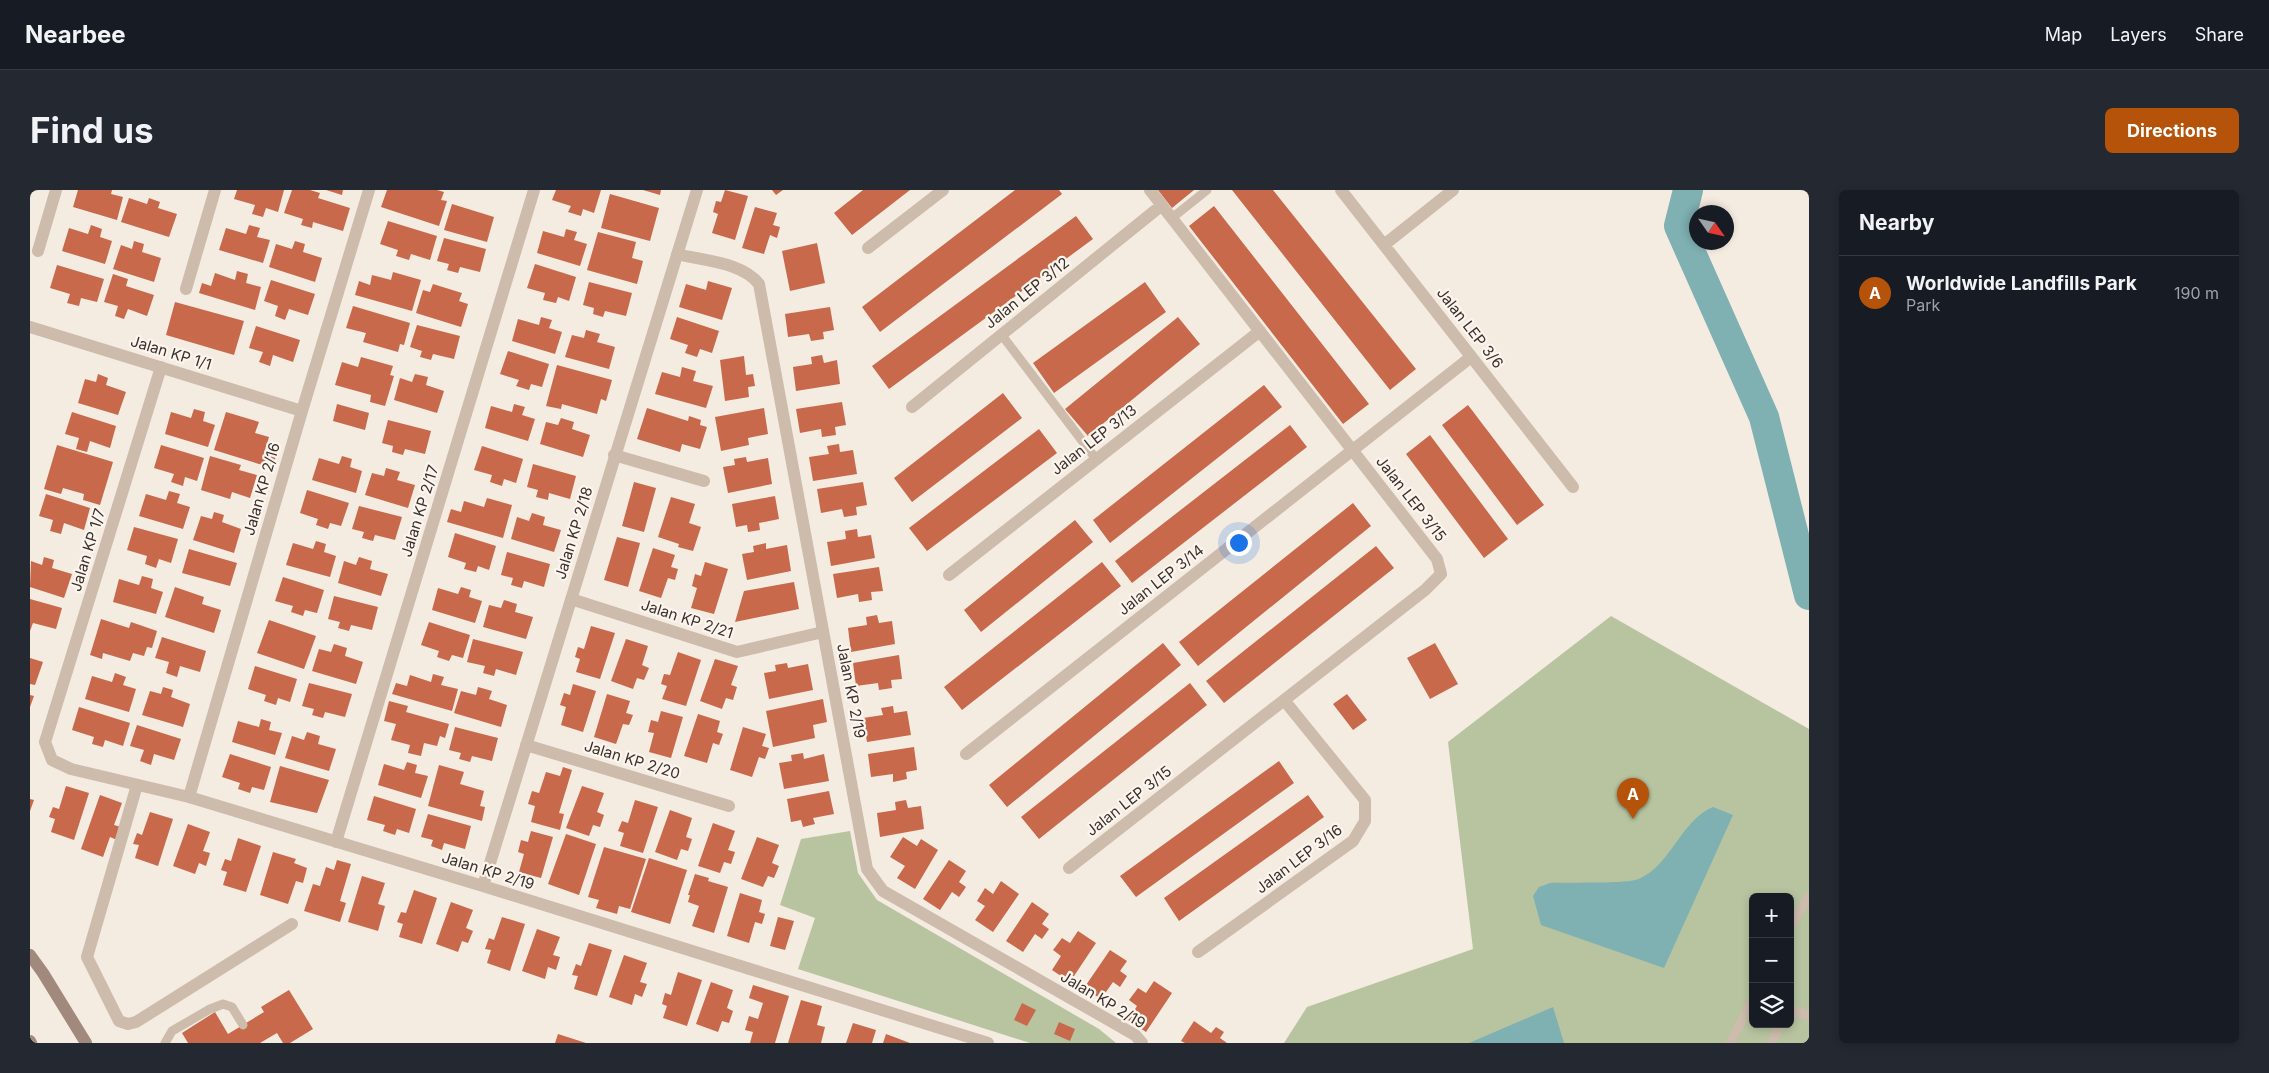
<!DOCTYPE html>
<meta charset="utf-8">
<style>
body{margin:0;font-family:Inter,sans-serif;background:#242831;color:#f1f3f6}
.controls{position:absolute;right:15px;bottom:15px;display:grid;overflow:hidden;border-radius:8px;box-shadow:0 2px 8px #0003}
.controls button{width:45px;height:45px;display:grid;place-items:center;padding:0;border:0;border-bottom:1px solid #363941;background:#171b24;color:#f1f3f6;font:25px sans-serif}
.compass{position:absolute;left:1659px;top:15px;width:45px;height:45px;border-radius:50%;background:#171b24;box-shadow:0 2px 8px #0003;rotate:124deg}
.you{position:absolute;left:1208px;top:352px;width:18px;height:18px;margin:-12px;border:4px solid #fff;border-radius:50%;background:#1a73e8;box-shadow:0 0 0 8px #1a73e833}
.badge{display:grid;place-items:center;width:32px;height:32px;border-radius:50%;background:#b45309;color:#fff;font-size:16px;font-weight:700}
.pin{position:absolute;translate:-50% -41px;filter:drop-shadow(0 1px 2px #0008)}
.pin::after{content:'';position:absolute;top:26px;width:18px;height:15px;background:inherit;clip-path:polygon(0 0,100% 0,50% 100%)}
.list{margin:0;padding:0;list-style:none}
h2{display:flex;justify-content:space-between;align-items:center;height:65px;margin:0;padding:0 20px;font-size:21px}
h2 small{font-size:16px;font-weight:400;color:#9ea1a6}
.list li{display:grid;grid-template-columns:32px 1fr auto;gap:15px;align-items:center;box-sizing:border-box;height:75px;padding:0 20px;border-top:1px solid #363941}
.list b{display:block;font-size:19px;white-space:nowrap}
.list p{margin:0;font-size:16px;white-space:nowrap;color:#9ea1a6}
.list em{font-size:16px;font-style:normal;color:#9ea1a6}
.icon{flex:none;width:28px;height:28px;fill:none;stroke:currentColor;stroke-width:2;stroke-linecap:round;stroke-linejoin:round}
.map{position:relative;flex:none;width:1779px;height:853px;overflow:hidden;border-radius:8px}
header{display:flex;align-items:center;gap:30px;box-sizing:border-box;height:70px;padding:0 25px;background:#171b24;border-bottom:1px solid #363941}
header strong{font-size:24px}
nav{display:flex;gap:28px;margin-inline-start:auto;font-size:18px}
.intro{display:flex;align-items:center;justify-content:space-between;box-sizing:border-box;height:120px;padding:0 30px}
h1{margin:0;font-size:35px}
.button{padding:12px 22px;border-radius:8px;background:#b45309;color:#fff;font-size:18px;font-weight:700}
main{display:flex;gap:30px;padding:0 30px}
aside{flex:1;background:#171b24;border-radius:8px;box-shadow:0 2px 8px #0003}
.map>svg:first-child{display:block}
.green{fill:#b8c4a0;fill-rule:evenodd}
.water{fill:#7fb0b2}
.lines{fill:none;stroke-linecap:round;stroke-linejoin:round}
.river{stroke:#7fb0b2;stroke-width:30}
.building{fill:#c8694b}
.service{stroke:#cdbbac;stroke-width:9}
.minor{stroke:#cdbbac;stroke-width:12}
.secondary{stroke:#a18a7d;stroke-width:12}
.labels{text-anchor:middle;stroke-width:4.5;stroke-linejoin:round;paint-order:stroke}
.street-label{font-size:15px;fill:#3b302b;stroke:#fbf5ee}
</style>
<header>
<strong>Nearbee</strong>
<nav><a>Map</a><a>Layers</a><a>Share</a></nav>
</header>
<div class="intro"><h1>Find us</h1><a class="button">Directions</a></div>
<main>
<div class="map">
<svg width="1779" height="853" viewBox="0 0 1779 853">
<rect width="100%" height="100%" fill="#f4ebe1"/>
<path class="green" d="M1581,426L1779,539V853H1254L1277,817L1443,759L1418,552ZM1723,707H1760V834H1723Z
M820,641L828,683L847,710L1069,839L1086,853H1000L768,779L785,728L750,715L771,649Z"/>
<path class="water" d="M1683,617L1703,625L1634,778L1511,735L1503,706L1509,697L1520,693C1537,692 1598,694 1609,689C1642,674 1651,630 1683,617Z
M1523,817L1534,853H1439Z"/>
<g class="lines">
<path class="river" d="M1658,0L1649,36L1734,227L1779,405"/>
</g>
<path class="building" d="M48,0H82L81,4L93,7L87,30L43,17Z
M207,0H254L248,22L236,18L233,27L222,24L225,15L204,9Z
M262,0H280L290,3L288,8L320,18L313,41L283,32L282,38L271,35L273,29L254,23Z
M296,0H313L312,5Z
M357,0H407L414,2L411,10L417,11L409,36L351,17Z
M526,0H571L564,23L553,19L551,26L538,22L541,16L522,10Z
M613,0H631L630,5Z
M695,0L718,6L705,50L682,43L688,24L683,22L686,11L691,12Z
M742,0H753L746,5Z
M833,0H880L822,45L804,23Z
M985,0H1029L1032,4L850,142L832,117Z
M1128,0H1164L1142,18Z
M1202,0H1243L1386,179L1360,200Z
M580,4L629,18L620,51L571,38Z
M99,8L117,14L119,8L130,12L128,18L147,24L139,47L91,32Z
M422,14L464,27L457,52L414,40Z
M1184,16L1339,214L1313,234L1159,36Z
M725,17L747,23L743,35L750,37L747,48L740,45L734,64L712,58Z
M1046,26L1063,49L859,199L842,176Z
M358,31L407,46L400,70L381,64L379,70L366,66L368,60L350,54Z
M61,35L72,39L70,47L82,51L75,74L32,61L39,38L58,44Z
M219,35L230,38L227,47L240,50L233,73L189,60L196,38L216,44Z
M536,39L547,42L544,50L557,54L550,76L507,63L513,41L534,47Z
M568,42L606,52L602,68L613,71L607,94L557,80Z
M414,48L456,59L450,82L430,77L428,83L417,80L419,74L407,71Z
M104,51L114,54L112,62L131,68L124,92L83,79L91,55L102,59Z
M265,51L275,54L273,62L292,68L285,92L239,77L246,54L262,59Z
M787,53L795,93L760,101L752,61Z
M505,74L546,87L539,111L528,107L526,113L513,110L515,103L497,98Z
M27,75L74,89L67,112L51,108L49,116L37,113L40,104L20,98Z
M207,81L218,84L216,93L231,97L225,120L169,103L172,93L181,96L185,83L205,90Z
M363,82L391,90L382,121L325,105L329,91L340,95L342,85L361,90Z
M83,84L98,89L96,96L124,105L117,126L98,119L94,129L85,126L88,116L74,112Z
M241,90L285,104L278,125L259,119L255,130L245,126L248,116L234,111Z
M678,91L702,98L692,130L649,117L656,94L676,100Z
M559,92L602,103L596,126L575,121L573,127L563,124L564,118L553,115Z
M1115,92L1136,122L1024,203L1003,173Z
M403,94L432,103L429,111L438,114L431,137L386,123L393,100L400,102Z
M145,112L214,131L204,165L136,145Z
M323,116L380,133L374,155L370,154L368,162L333,152L336,143L316,138Z
M800,117L804,140L793,142L794,149L781,151L779,144L758,147L755,124Z
M511,127L522,130L519,138L532,142L525,164L482,151L488,129L509,135Z
M647,127L689,141L682,163L670,159L667,167L655,163L658,155L640,149Z
M1148,127L1170,154L1058,246L1035,219Z
M387,135L430,146L424,169L403,164L401,170L390,167L392,161L380,157Z
M226,136L270,150L263,172L243,165L240,176L229,172L233,162L219,158Z
M556,140L570,144L567,152L585,157L579,179L535,167L542,145L554,148Z
M478,161L519,174L512,197L501,194L499,200L486,196L489,190L470,184Z
M792,165L794,173L807,170L810,194L766,201L763,177L782,174L781,167Z
M714,166L716,185L723,184L725,196L718,197L719,207L695,211L690,170Z
M331,167L363,176L360,185L364,186L355,216L340,212L341,205L305,195L312,172L328,177Z
M527,175L582,190L576,211L571,209L567,224L532,214L531,219L516,216Z
M652,177L666,181L663,191L683,196L676,218L625,204L632,182L650,187Z
M68,184L78,188L76,195L96,202L88,225L48,213L55,189L66,192Z
M385,184L398,187L396,195L414,201L407,223L364,210L370,188L382,192Z
M1234,195L1252,217L1080,353L1063,330Z
M973,203L992,228L882,312L864,288Z
M812,212L816,235L805,237L806,245L792,247L791,239L770,243L766,219Z
M307,214L339,223L335,240L303,231Z
M484,214L495,217L492,225L505,229L498,251L455,238L461,216L482,222Z
M1438,215L1514,315L1487,335L1412,235Z
M617,218L658,231L659,226L671,230L670,235L677,237L670,259L652,254L650,262L607,249Z
M734,218L738,244L718,248L719,255L691,261L685,227Z
M164,219L175,222L173,231L185,235L178,257L135,244L141,222L161,228Z
M42,222L86,236L80,258L60,251L57,262L46,259L49,248L35,244Z
M196,222L229,232L225,243L239,247L235,260L247,263L242,278L184,260Z
M531,228L544,232L542,239L560,245L553,267L510,254L516,232L528,235Z
M358,230L401,241L395,264L375,259L373,265L362,262L363,256L352,253Z
M1260,235L1277,257L1102,393L1085,371Z
M1009,239L1027,263L897,361L879,338Z
M1400,245L1478,349L1454,368L1376,264Z
M809,254L810,262L823,260L827,284L783,291L779,267L799,264L797,256Z
M27,255L83,272L70,315L53,310L54,304L33,298L31,304L14,299Z
M131,255L174,268L167,291L155,287L153,296L141,292L144,284L124,278Z
M452,256L493,269L486,293L474,289L472,296L460,292L462,285L444,280Z
M180,266L211,275L209,280L227,285L220,308L202,302L200,309L171,300Z
M312,266L322,269L320,277L332,281L326,303L282,290L289,268L309,274Z
M716,267L717,272L738,268L742,294L698,303L693,277L705,275L704,269Z
M503,274L546,286L540,309L519,303L518,310L506,307L508,300L497,297Z
M356,278L370,282L367,290L385,295L378,318L335,305L342,283L354,286Z
M604,292L626,298L614,342L592,336Z
M833,292L837,315L826,317L827,325L814,327L812,319L791,323L787,299Z
M277,300L319,313L311,336L300,333L298,339L286,335L288,329L270,323Z
M139,301L150,304L147,313L160,317L153,339L109,326L116,304L136,310Z
M16,304L60,318L54,340L34,333L31,344L20,341L23,330L9,326Z
M745,306L749,329L729,333L730,340L718,342L717,335L706,337L702,314Z
M641,307L665,314L659,333L671,337L663,361L648,357L649,354L628,347Z
M457,308L482,315L473,348L417,332L421,319L431,322L434,311L454,317Z
M1323,313L1341,336L1168,476L1149,452Z
M329,316L372,327L365,350L345,345L343,351L332,348L334,342L322,339Z
M184,322L194,325L192,332L211,339L204,363L163,350L171,326L182,329Z
M502,323L515,327L513,335L531,340L524,362L481,349L487,327L499,331Z
M1045,330L1063,352L951,442L934,420Z
M104,337L148,349L141,373L129,369L126,378L115,374L117,366L97,360Z
M827,339L828,347L841,345L845,368L801,376L797,352L816,349L815,341Z
M425,343L466,356L459,380L448,376L446,382L434,379L436,373L418,367Z
M587,347L610,353L598,397L574,390Z
M286,351L296,354L294,362L306,366L300,387L256,375L263,353L283,359Z
M736,353V359L757,355L761,381L717,390L712,364L724,362L723,356Z
M1346,356L1364,378L1194,513L1176,491Z
M623,358L645,365L641,377L648,379L645,390L638,388L631,408L609,401Z
M159,359L207,373L200,396L152,383Z
M477,362L520,374L514,397L494,391L492,398L481,395L483,388L471,385Z
M14,367L24,370L22,378L42,384L34,408L0,397L1,371L12,375Z
M329,367L342,371L340,379L358,384L351,406L308,393L314,371L326,375Z
M675,372L698,379L684,424L661,418L667,398L662,396L665,384L671,386Z
M1072,372L1091,396L932,520L914,497Z
M849,377L853,401L841,402L842,410L829,412L828,404L807,408L803,384Z
M112,386L123,389L121,398L133,402L126,424L83,412L89,389L109,395Z
M253,387L294,400L287,423L275,420L273,426L261,422L263,416L245,411Z
M764,392L769,419L705,432L714,401Z
M145,397L174,407L172,414L191,420L184,443L135,427Z
M431,397L441,400L439,407L452,411L445,433L402,420L408,398L428,404Z
M304,406L348,417L342,440L321,435L319,441L308,438L310,432L298,429Z
M0,409L32,418L26,439L3,433L0,441Z
M474,410L487,414L485,422L503,427L496,449L453,437L459,415L471,418Z
M847,425L849,433L862,431L865,454L821,462L818,438L837,435L836,427Z
M71,429L99,438L101,432L127,441L122,458L117,457L114,466L103,463L100,471L73,463L72,469L60,465Z
M239,430L286,446L274,479L227,463Z
M399,432L440,445L433,468L422,465L419,471L407,467L409,461L391,455Z
M561,436L585,443L570,489L546,482L550,469L545,467L548,457L554,459Z
M132,447L176,461L170,482L150,476L147,487L136,483L139,472L125,468Z
M443,449L493,462L486,485L466,479L464,486L453,483L455,476L437,472Z
M596,449L618,456L612,475L619,478L614,490L607,488L603,499L581,491Z
M1133,453L1151,475L977,617L959,595Z
M1405,453L1428,494L1400,509L1377,468Z
M304,454L317,458L315,466L333,472L326,494L282,481L289,459L301,462Z
M648,462L671,470L656,516L632,509L637,496L631,494L634,484L640,485Z
M869,465L872,489L861,490L862,498L849,500L848,493L826,496L823,473Z
M0,468L13,472L5,495L0,494Z
M685,469L708,476L701,495L707,497L703,510L696,508L692,519L670,511Z
M757,473L758,478L778,474L783,500L739,509L734,483L746,481L745,475Z
M225,476L267,489L260,512L248,508L246,515L234,511L236,505L218,499Z
M85,483L96,487L93,495L106,499L99,522L55,509L62,486L82,492Z
M403,484L414,487L411,495L428,499L422,521L362,504L366,493L377,496L380,485L401,492Z
M279,493L322,504L315,527L295,522L293,528L282,525L284,519L272,516Z
M1160,493L1177,515L1009,649L991,627Z
M543,494L566,501L553,542L531,535L536,517L530,515L534,503L540,505Z
M133,497L143,500L141,507L160,514L153,537L112,525L120,501L131,504Z
M448,497L462,501L459,509L477,515L471,537L424,523L431,501L446,505Z
M577,504L600,511L596,523L603,525L599,535L593,534L586,554L564,547Z
M1317,504L1337,530L1323,540L1303,514Z
M0,505L4,506L0,517Z
M793,509L797,532L783,535L785,548L743,557L736,521Z
M359,511L378,516L376,522L419,534L415,548L410,546L407,556L394,553L391,566L378,563L380,555L361,550L366,534L354,531Z
M863,516L864,523L877,521L881,545L837,552L833,528L853,525L851,518Z
M49,517L100,533L93,556L75,550L73,557L62,554L64,547L42,540Z
M631,521L653,527L641,568L619,562L624,543L618,542L621,530L628,532Z
M668,524L690,531L687,542L693,544L689,555L683,553L677,573L654,566Z
M231,529L241,532L239,540L252,543L245,565L202,552L208,531L229,537Z
M107,535L151,549L144,570L124,564L121,575L110,571L114,560L100,556Z
M425,537L468,548L462,571L442,566L440,572L429,569L431,563L419,560Z
M713,537L736,544L732,556L739,558L735,569L729,567L722,587L700,580Z
M277,542L290,546L288,554L306,559L299,581L255,568L262,546L274,550Z
M884,557L887,580L876,582L877,589L863,592V584L841,587L838,564Z
M773,563L774,569L794,564L799,591L754,599L749,573L762,571L761,565Z
M200,564L241,577L234,600L222,597L220,603L208,599L210,593L192,587Z
M1249,571L1264,593L1106,707L1090,686Z
M377,572L387,575L385,583L398,586L391,608L348,595L354,574L374,580Z
M409,575L434,582L430,594L454,601L450,616L455,617L452,631L398,616Z
M250,576L299,590L287,623L240,612Z
M533,577L542,580L529,623L534,624L530,640L501,632L505,616L498,614L502,601L509,603L516,582L530,586Z
M36,596L59,603L44,650L21,642L25,629L19,627L23,617L29,619Z
M552,596L574,603L567,622L574,625L570,637L563,635L559,646L536,638Z
M799,601L804,624L783,628L785,634L773,637L771,630L761,632L757,609Z
M70,605L92,613L84,635L91,637L87,650L80,647L73,667L51,659Z
M1278,605L1294,627L1149,731L1134,708Z
M344,606L386,619L379,643L367,639L365,645L353,641L355,635L337,630Z
M0,609L4,610L0,621Z
M605,610L628,617L613,663L590,656L594,643L588,641L592,631L598,633Z
M876,610L878,618L891,616L894,639L850,647L847,623L866,620L865,612Z
M640,620L662,628L656,647L662,649L658,661L651,659L647,670L625,662Z
M120,622L143,629L128,676L105,668L109,655L103,654L107,643L112,645Z
M398,624L441,636L435,659L414,653L412,660L401,656L403,650L391,647Z
M683,633L705,641L698,660L705,662L701,674L694,672L690,683L668,676Z
M158,634L180,642L173,661L180,663L176,676L169,673L165,684L143,676Z
M501,641L523,647L511,688L489,682L494,664L488,662L491,650L498,652Z
M536,644L566,654L549,705L518,694Z
M727,647L749,655L742,673L749,676L744,688L738,686L733,697L711,689Z
M873,647L887,656L891,649L908,660L885,699L867,688L875,676L860,667Z
M208,648L231,656L216,702L193,695L197,682L191,680L195,669L201,671Z
M574,657L616,669L600,719L589,716L587,724L566,718L569,710L558,707Z
M243,662L266,669L264,673L277,678L273,693L266,691L258,714L230,705Z
M619,668L657,680L640,734L601,722Z
M307,670L321,674L310,711L316,713L310,732L274,721L283,694L290,696L296,677L304,680Z
M919,670L936,681L929,692L936,697L929,707L922,702L910,720L893,709Z
M665,684L679,688L678,691L698,697L684,743L662,736L669,716L658,712L660,705H658Z
M332,686L355,693L348,714L355,716L348,741L318,732Z
M971,691L989,704L963,742L945,730L955,716L947,711L955,698L963,704Z
M384,700L407,708L392,754L369,747L373,734L367,732L371,722L376,723Z
M710,703L732,710L729,722L735,724L732,734L725,732L719,753L697,746Z
M421,712L443,720L436,738L443,741L438,753L432,751L428,762L406,754Z
M1002,712L1019,724L1012,734L1019,739L1012,749L1005,744L993,762L976,751Z
M472,727L495,734L480,781L457,773L461,760L455,759L459,748L464,750Z
M748,727L764,731L755,760L740,756Z
M507,739L530,747L523,765L530,767L526,780L518,777L515,789L492,781Z
M1048,741L1066,753L1040,792L1022,780L1031,766L1023,760L1032,748L1040,753Z
M559,753L582,760L567,806L544,799L548,786L542,785L546,774L551,776Z
M1080,760L1097,771L1090,781L1097,786L1090,797L1083,792L1071,809L1054,798Z
M594,765L617,773L610,792L617,794L612,807L605,804L602,815L579,807Z
M648,782L672,790L657,836L633,828L637,816L632,814L635,803L641,805Z
M1124,791L1142,803L1116,842L1098,830L1107,816L1099,810L1108,798L1116,803Z
M681,792L703,800L697,818L703,821L699,833L692,831L688,842L666,834Z
M723,795L759,806L745,853H720L723,842L715,840L719,826L728,829L733,813L719,808Z
M259,800L283,839L260,853H253L247,843L230,853H158L152,843L185,822L198,844L234,822L231,817Z
M771,810L792,816L787,835L795,837L791,853H758Z
M992,813L1006,820L997,836L984,830Z
M1164,831L1181,843L1186,837L1194,842L1190,848L1197,853H1155L1151,851Z
M1029,832L1045,839L1040,851L1024,844Z
M823,833L846,840L842,853H816Z
M528,844L556,853H525Z
M856,844L880,853H853Z"/>
<g class="lines">
<path class="service" d="M1142,28L1177,0
M971,144L1066,269
M1760,737L1779,706
M1760,819L1779,826
M135,853L142,841L180,819L193,814L202,817L213,835
M1700,853L1723,809
M1742,853L1750,834"/>
<path class="minor" d="M1311,0L1543,297
M1354,55L1423,0
M838,58L913,0
M8,61L26,0
M647,64C674,71 712,72 729,94L837,679L853,701L1105,845L1112,853
M156,99L185,0
M0,137L272,221
M131,177L15,552L22,570L41,579L159,607L453,696L958,853
M882,217L1132,15
M584,265L674,291
M919,385L1230,141
M541,409L707,462L793,442
M496,555L699,616
M936,564L1441,167
M107,595L57,767L89,831L98,834L106,832L262,734
M159,607L272,221L339,0
M306,652L504,0
M1039,678L1395,400L1411,384L1407,369L1120,0
M453,696L667,0
M1168,762L1323,651L1335,631V610L1254,510"/>
<path class="secondary" d="M0,765L13,783L56,853
M0,851L1,853"/>
</g>
<g class="labels">
<g class="street-label">
<text transform="translate(997 103) rotate(-39)" y="5">Jalan LEP 3/12</text>
<text transform="translate(1440 138) rotate(52)" y="5">Jalan LEP 3/6</text>
<text transform="translate(141 163) rotate(17)" y="5">Jalan KP 1/1</text>
<text transform="translate(1064 250) rotate(-38)" y="5">Jalan LEP 3/13</text>
<text transform="translate(232 299) rotate(-74)" y="5">Jalan KP 2/16</text>
<text transform="translate(1381 309) rotate(52)" y="5">Jalan LEP 3/15</text>
<text transform="translate(390 321) rotate(-73)" y="5">Jalan KP 2/17</text>
<text transform="translate(544 343) rotate(-73)" y="5">Jalan KP 2/18</text>
<text transform="translate(58 360) rotate(-73)" y="5">Jalan KP 1/7</text>
<text transform="translate(1131 390) rotate(-38)" y="5">Jalan LEP 3/14</text>
<text transform="translate(657 429) rotate(18)" y="5">Jalan KP 2/21</text>
<text transform="translate(821 501) rotate(79)" y="5">Jalan KP 2/19</text>
<text transform="translate(602 570) rotate(17)" y="5">Jalan KP 2/20</text>
<text transform="translate(1099 611) rotate(-38)" y="5">Jalan LEP 3/15</text>
<text transform="translate(1269 669) rotate(-37)" y="5">Jalan LEP 3/16</text>
<text transform="translate(458 681) rotate(17)" y="5">Jalan KP 2/19</text>
<text transform="translate(1073 810) rotate(31)" y="5">Jalan KP 2/19</text>
</g>
</g>
</svg>
<div class="controls">
<button>+</button>
<button>−</button>
<button><svg class="icon" aria-label="layers" viewBox="0 0 24 24"><path d="M12 4l9 5-9 5-9-5zM3 14l9 5 9-5"/></svg></button>
</div>
<svg class="compass" viewBox="-18 -18 36 36"><path d="M0-13l5 13h-10z" fill="#e53935"/><path d="M0 13l5-13h-10z" fill="#9ea1a6"/></svg>
<div class="you"></div>
<div class="pin badge" style="left:1603px;top:629px">A</div>
</div>
<aside>
<h2>Nearby<small></small></h2>
<ul class="list">
<li><span class="badge">A</span><div><b>Worldwide Landfills Park</b><p>Park</p></div><em>190 m</em></li>
</ul>
</aside>
</main>
